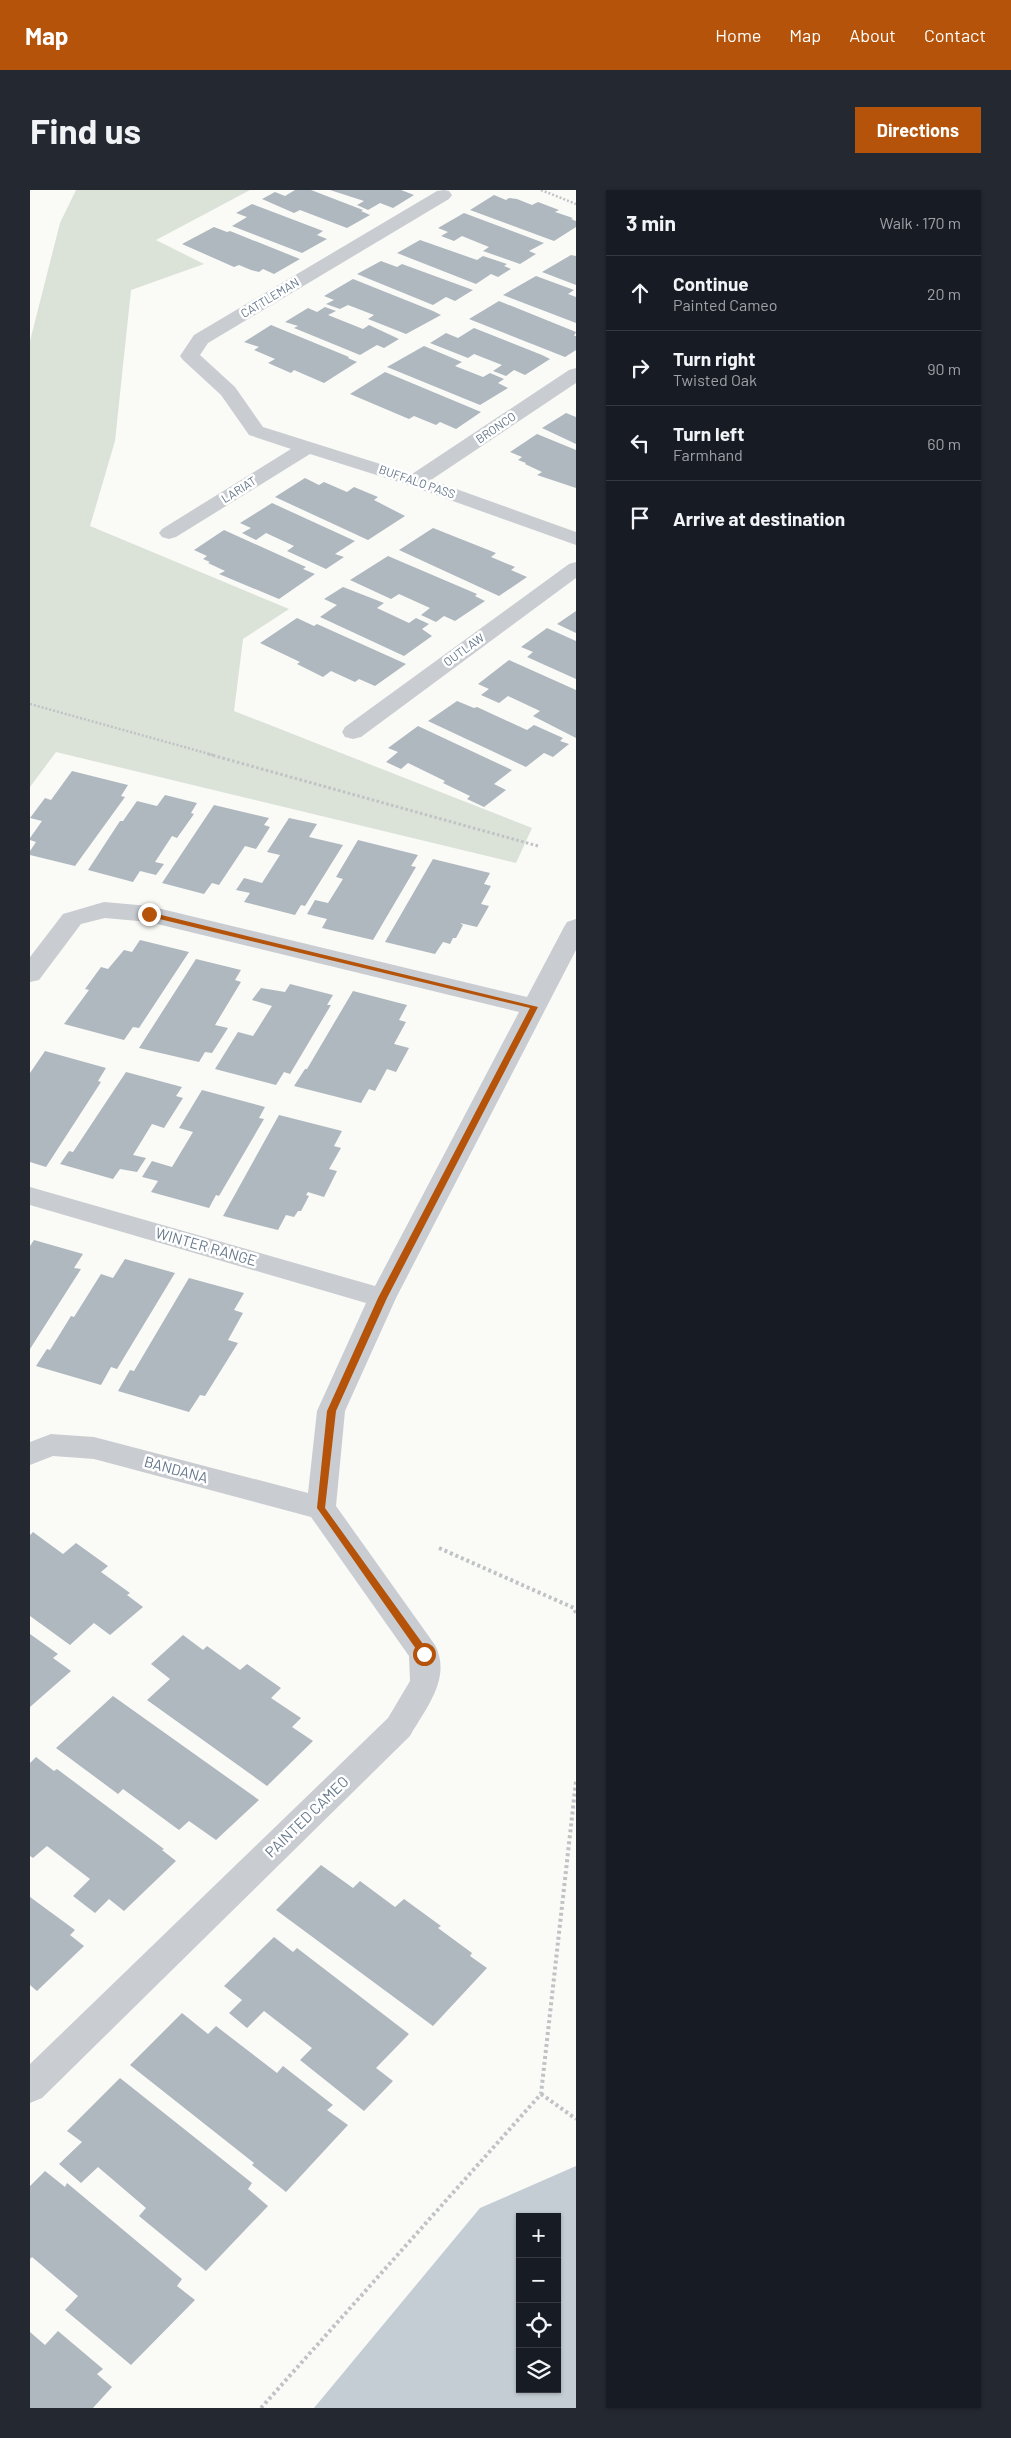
<!DOCTYPE html>
<meta charset="utf-8">
<style>
body{margin:0;font-family:Barlow,sans-serif;background:#242831;color:#f1f3f6}
.controls{position:absolute;right:15px;bottom:15px;display:grid;overflow:hidden;border-radius:0px;box-shadow:0 1px 4px #0004}
.controls button{width:45px;height:45px;display:grid;place-items:center;padding:0;border:0;border-bottom:1px solid #363941;background:#171b24;color:#f1f3f6;font:25px sans-serif}
.stop{position:absolute;width:15px;height:15px;margin:-11px;border:4px solid #b45309;border-radius:50%;background:#fff}
.stop.end{background:#b45309;border-color:#fff;box-shadow:0 1px 5px #0008}
.list{margin:0;padding:0;list-style:none}
h2{display:flex;justify-content:space-between;align-items:center;height:65px;margin:0;padding:0 20px;font-size:21px}
h2 small{font-size:16px;font-weight:400;color:#9ea1a6}
.list li{display:grid;grid-template-columns:32px 1fr auto;gap:15px;align-items:center;box-sizing:border-box;height:75px;padding:0 20px;border-top:1px solid #363941}
.list b{display:block;font-size:19px;white-space:nowrap}
.list p{margin:0;font-size:16px;white-space:nowrap;color:#9ea1a6}
.list em{font-size:16px;font-style:normal;color:#9ea1a6}
.icon{flex:none;width:28px;height:28px;fill:none;stroke:currentColor;stroke-width:2;stroke-linecap:round;stroke-linejoin:round}
.map{position:relative;flex:none;width:546px;height:2218px;overflow:hidden;border-radius:0px}
header{display:flex;align-items:center;gap:30px;box-sizing:border-box;height:70px;padding:0 25px;background:#b45309;color:#fff}
header strong{font-size:24px}
nav{display:flex;gap:28px;margin-inline-start:auto;font-size:18px}
.intro{display:flex;align-items:center;justify-content:space-between;box-sizing:border-box;height:120px;padding:0 30px}
h1{margin:0;font-size:35px}
.button{padding:12px 22px;border-radius:0px;background:#b45309;color:#fff;font-size:18px;font-weight:700}
main{display:flex;gap:30px;padding:0 30px}
aside{flex:1;background:#171b24;border-radius:0px;box-shadow:0 1px 4px #0004}
.map>svg:first-child{display:block}
.green{fill:#dbe2d8}
.water{fill:#c3cdd3;fill-rule:evenodd}
.building{fill:#afb8bf}
.lines{fill:none;stroke-linecap:round;stroke-linejoin:round}
.path-far2{stroke:#c0c3c5;stroke-width:2.5;stroke-dasharray:2 2;stroke-linecap:butt}
.path-far1{stroke:#c0c3c5;stroke-width:3;stroke-dasharray:2.5 2.5;stroke-linecap:butt}
.path{stroke:#c0c3c5;stroke-width:4;stroke-dasharray:3 3;stroke-linecap:butt}
.minor{fill:#c9cdd1;fill-rule:evenodd}
.route{fill:#b45309}
.labels{text-anchor:middle;stroke-width:5;stroke-linejoin:round;paint-order:stroke}
.far-street-label{font-size:12px;fill:#66788b;stroke:#fff}
.street-label{font-size:15px;fill:#66788b;stroke:#fff}
</style>
<header>
<strong>Map</strong>
<nav><a>Home</a><a>Map</a><a>About</a><a>Contact</a></nav>
</header>
<div class="intro"><h1>Find us</h1><a class="button">Directions</a></div>
<main>
<div class="map">
<svg width="546" height="2218" viewBox="0 0 546 2218">
<rect width="100%" height="100%" fill="#fafaf7"/>
<path class="green" d="M46,0H220L126,50L174,74L101,100L85,251L60,336L259,419L213,449L204,521L502,638L486,673L26,562L0,597V151L30,33Z"/>
<path class="water" d="M546,1976V2218H284L450,2018ZM490,2027H527V2199H490Z"/>
<path class="building" d="M265,0H281L333,20L331,21L340,25L317,38L270,20L264,23L232,9L245,2L255,6Z
M300,0H371L384,5L363,18L350,13L338,20L327,15L334,11Z
M464,5L476,10L479,8L487,9L502,15L508,12L529,20L525,22L543,28L541,29L546,31V37L524,51L440,20Z
M222,14L293,41L287,45L297,49L272,63L202,36L217,27L206,23Z
M434,23L514,53L499,61L506,64L490,74L453,61L459,57L432,46L424,51L411,46L418,42L408,38Z
M184,37L197,42L200,41L270,69L244,84L233,79L229,82L221,80L209,75L204,77L152,54Z
M390,50L447,70L453,66L477,74L474,76L481,79L468,87L461,84L446,94L367,63Z
M541,65L546,66V95L512,82Z
M351,71L367,77L372,74L443,100L425,111L416,107L403,115L327,84Z
M506,86L544,100L538,104L546,107V133L473,105Z
M323,89L403,121L411,125L376,144L338,129L344,125L318,115L310,119L296,114L304,110L294,106Z
M469,111L546,142L544,146H546V160L535,167L439,129Z
M295,117L306,121L298,125L333,139L339,135L369,149L354,158L347,155L330,165L264,138L268,136L255,132L278,118L287,122Z
M241,135L319,167L318,168L327,172L294,193L264,180L261,183L238,173L245,169L224,160L229,157L214,152Z
M444,138L512,165L520,169L495,185L484,180L476,186L463,181L472,175L444,164L438,168L400,153L416,143L428,148Z
M394,156L432,172L425,176L453,187L460,183L474,189L468,193L478,198L450,215L357,177Z
M355,182L372,189L451,222L426,239L410,232L406,235L384,226L379,229L320,204Z
M536,223L546,227V254L512,238Z
M507,244L546,260V298L507,285L512,282L495,274L496,273L488,270L492,267L480,262Z
M275,288L289,295L294,292L317,302L324,297L348,307L344,310L375,326L338,350L245,307Z
M242,313L325,351L305,364L314,367L296,379L257,361L264,356L236,343L226,350L212,343L221,338L210,333Z
M403,338L466,363L461,367L485,377L481,380L497,387L469,406L369,360Z
M194,340L276,377L273,379L285,384L249,409L189,384L195,381L178,373L180,372L173,369L177,366L164,360Z
M358,366L447,404L445,406L455,411L425,431L414,426L406,432L391,425L400,418L369,404L361,409L320,390Z
M313,397L354,413L347,418L379,433L386,428L399,434L392,439L402,446L374,466L290,427L307,415L294,409Z
M546,421V443L527,434Z
M267,428L284,436L287,434L376,474L345,496L329,489L325,492L301,481L293,487L267,474L270,472L230,453Z
M517,438L546,451V489L497,467L503,462L491,457Z
M479,470L546,500V548L503,526L510,521L478,506L469,513L451,505L459,499L448,494Z
M427,511L444,518L447,517L497,540L504,535L533,548L530,551L539,554L523,567L514,563L496,577L398,531Z
M388,536L482,580L464,594L476,600L454,617L437,609L440,606L413,593L415,591L378,573L371,579L356,572L368,562L358,558Z
M42,581L98,595L91,606L95,607L45,676L0,665V661L6,652L0,650V648L12,631L0,628L15,608L21,610Z
M135,605L167,613L161,623L164,624L147,648L142,646L125,672L134,674L126,685L110,681L103,692L58,680L90,631H93L107,611L127,616Z
M184,615L239,628L234,635L240,637L226,659L215,656L189,695L182,693L174,704L132,693Z
M259,628L287,634L279,647L313,655L275,716L271,715L265,725L214,712L220,703L206,700L214,688L232,693L250,665L237,662Z
M328,650L388,665L381,676L386,677L343,750L292,738L297,729L277,724L285,710L298,713L313,689L306,687Z
M403,669L460,683L454,694L461,696L451,714L459,716L447,737L430,733L433,735L426,748H423L420,754L413,752L405,764L355,752Z
M110,750L159,762L109,838L103,837L94,850L34,834L59,800L55,799L71,777L78,779L94,760L102,762Z
M166,769L211,780L205,790L211,792L185,835L198,838L182,863L175,862L169,872L109,858Z
M260,794L303,805L297,815H301L260,884L254,882L246,895L185,879L208,842L223,846L242,816L222,810L231,798L255,802Z
M323,801L377,815L369,830L376,832L364,854L379,858L366,882L357,879L345,901L339,899L331,913L264,896L275,879H277Z
M15,861L76,878L68,891L71,892L16,977L0,972V883Z
M96,882L152,897L146,906L153,908L134,938L122,934L103,965L116,968L107,982L90,979L83,989L30,974L39,961L43,962Z
M172,900L235,917L229,928L234,929L189,1006L186,1005L179,1018L121,1002L128,991L112,987L122,971L142,977L163,942L149,938Z
M249,925L312,941L304,956L311,958L299,979L307,981L294,1007L278,1002L276,1005L279,1006L271,1021H268L264,1027L256,1025L248,1040L193,1026Z
M4,1050L53,1064L44,1078L51,1079L0,1159V1056Z
M95,1069L145,1083L87,1179L81,1177L71,1195L6,1176L17,1159L20,1160L41,1126L44,1127L71,1084L83,1088Z
M159,1088L214,1103L204,1120L213,1123L198,1150L208,1153L175,1206L170,1205L159,1222L88,1201L100,1180L104,1181Z
M3,1342L33,1364L46,1353L78,1376L71,1382L100,1403L97,1405L113,1417L80,1445L64,1433L40,1455L0,1426V1345Z
M0,1444L28,1464L23,1468L41,1481L0,1517Z
M153,1445L173,1460L177,1456L210,1480L217,1474L251,1498L241,1508L271,1528L262,1537L283,1551L237,1596L117,1510L140,1489L121,1474Z
M83,1506L229,1610L186,1650L159,1631L149,1640L93,1599L88,1604L26,1558Z
M6,1567L24,1581L27,1579L134,1659L132,1660L146,1671L94,1721L79,1709L65,1723L43,1706L60,1689L17,1656L3,1668L0,1666V1573Z
M291,1675L323,1698L330,1691L365,1717L374,1709L411,1736L408,1738L442,1763L440,1766L457,1778L403,1836L246,1720Z
M0,1707L45,1740L40,1745L54,1756L7,1801L0,1795Z
M244,1747L263,1762L267,1758L379,1844L346,1878L363,1891L334,1921L270,1870L282,1858L234,1821L217,1838L199,1823L212,1810L194,1796Z
M152,1823L178,1844L186,1836L247,1883L253,1876L303,1915L297,1920L318,1935L256,2002L222,1975L224,1973L100,1875Z
M90,1888L222,1993L218,1999L238,2016L176,2081L109,2026L116,2018L68,1977L51,1993L29,1974L52,1952L37,1941Z
M15,1981L35,1997L37,1993L152,2089L147,2096L165,2110L101,2175L35,2120L48,2106L2,2067L0,2069V1996Z
M28,2141L73,2179L67,2184L82,2197L63,2218H0V2142L15,2155Z"/>
<g class="lines">
<path class="path-far2" d="M511,0L546,14
M0,514L183,565"/>
<path class="path-far1" d="M178,564L508,656"/>
<path class="path" d="M409,1358L544,1418L546,1423
M511,1904L546,1929
M231,2218L511,1904L546,1591"/>
<path class="minor" d="M414,0L419,1L422,5L419,9L178,153L170,165L205,197L233,237L382,284L539,180L546,178V193L401,290L546,342V355L378,295L280,264L146,347L139,349L132,347L129,343L132,339L261,259L219,245L191,205L153,170L150,166L164,145L407,1Z
M546,372V388L331,547L323,549L315,547L312,542L315,537L539,374Z
M74,712L119,716L497,807L534,737L537,732L546,729V760L366,1108L315,1221L306,1316L405,1455C422,1488 396,1518 380,1546L12,1908L0,1913V1874L358,1528L380,1491L379,1466L281,1327L64,1269L23,1266L0,1275V1252L21,1244L64,1247L278,1303L287,1221L336,1113L0,1015V997L345,1096L489,822L119,732L75,728L51,734L9,790L0,792V767L33,724Z"/>
</g>
<path class="route" d="M119,722L508,817L357,1108L306,1221L295,1318L398,1461V1466H391L287,1318L297,1221L348,1108L500,818L117,726V722Z"/>
<g class="labels">
<g class="far-street-label">
<text transform="translate(240 108) rotate(-31)" y="4">CATTLEMAN</text>
<text transform="translate(466 238) rotate(-34)" y="4">BRONCO</text>
<text transform="translate(387 292) rotate(19)" y="4">BUFFALO PASS</text>
<text transform="translate(209 300) rotate(-32)" y="4">LARIAT</text>
<text transform="translate(434 460) rotate(-36)" y="4">OUTLAW</text>
</g>
<g class="street-label">
<text transform="translate(176 1057) rotate(16)" y="5">WINTER RANGE</text>
<text transform="translate(146 1280) rotate(15)" y="5">BANDANA</text>
<text transform="translate(277 1627) rotate(-44)" y="5">PAINTED CAMEO</text>
</g>
</g>
</svg>
<div class="controls">
<button>+</button>
<button>−</button>
<button><svg class="icon" aria-label="locate" viewBox="0 0 24 24"><circle cx="12" cy="12" r="6"/><path d="M12 2v4M12 18v4M2 12h4M18 12h4"/></svg></button>
<button><svg class="icon" aria-label="layers" viewBox="0 0 24 24"><path d="M12 4l9 5-9 5-9-5zM3 14l9 5 9-5"/></svg></button>
</div>
<div class="stop" style="left:394px;top:1464px"></div>
<div class="stop end" style="left:119px;top:724px"></div>
</div>
<aside>
<h2>3 min<small>Walk · 170 m</small></h2>
<ul class="list">
<li><svg class="icon" aria-label="ahead" viewBox="0 0 24 24"><path d="M12 20V5M6 11l6-6 6 6"/></svg><div><b>Continue</b><p>Painted Cameo</p></div><em>20 m</em></li>
<li><svg class="icon" aria-label="right" viewBox="0 0 24 24"><path d="M7 20v-9h11M14 6l5 5-5 5"/></svg><div><b>Turn right</b><p>Twisted Oak</p></div><em>90 m</em></li>
<li><svg class="icon" aria-label="left" viewBox="0 0 24 24"><path d="M17 20v-9H6M10 6l-5 5 5 5"/></svg><div><b>Turn left</b><p>Farmhand</p></div><em>60 m</em></li>
<li><svg class="icon" aria-label="arrive" viewBox="0 0 24 24"><path d="M6 21V4h12l-3 4 3 4H6"/></svg><div><b>Arrive at destination</b></div></li>
</ul>
</aside>
</main>
